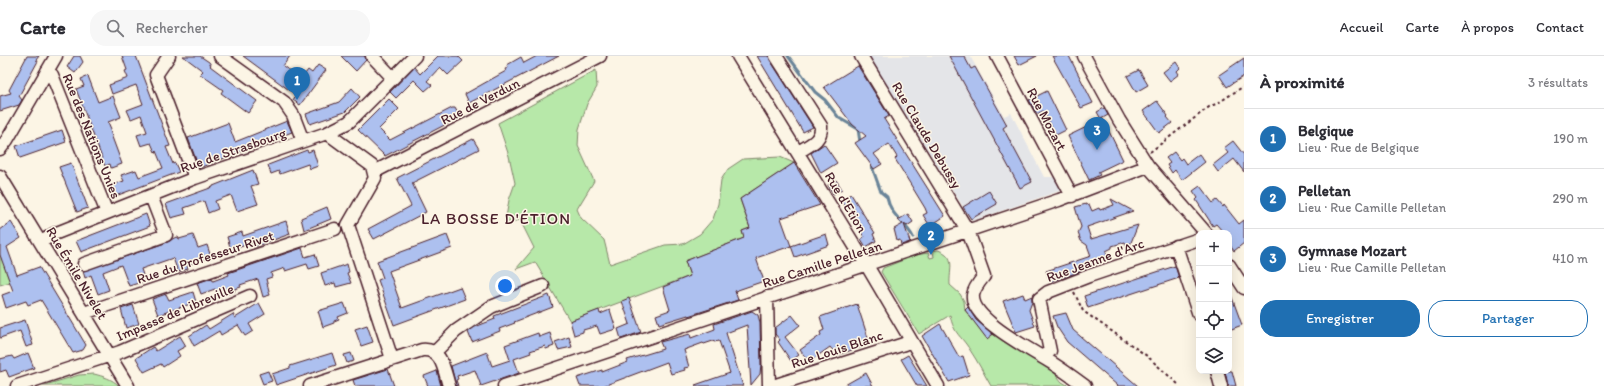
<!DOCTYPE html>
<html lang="fr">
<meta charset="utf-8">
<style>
body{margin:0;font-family:Itim,sans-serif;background:#f7f7f7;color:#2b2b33}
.controls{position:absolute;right:12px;bottom:12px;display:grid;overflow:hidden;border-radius:8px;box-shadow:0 4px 16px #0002}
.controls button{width:36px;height:36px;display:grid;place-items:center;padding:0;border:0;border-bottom:1px solid #e1e1e2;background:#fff;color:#2b2b33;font:20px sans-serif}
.you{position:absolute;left:505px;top:230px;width:14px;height:14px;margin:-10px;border:3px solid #fff;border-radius:50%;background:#1a73e8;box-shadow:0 0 0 6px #1a73e833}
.badge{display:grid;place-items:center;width:26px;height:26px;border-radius:50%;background:#1f6fb2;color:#fff;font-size:13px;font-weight:700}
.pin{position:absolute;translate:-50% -33px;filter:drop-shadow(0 1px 2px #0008)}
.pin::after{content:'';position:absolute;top:21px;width:14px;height:12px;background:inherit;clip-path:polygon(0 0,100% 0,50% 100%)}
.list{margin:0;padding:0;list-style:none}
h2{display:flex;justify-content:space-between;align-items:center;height:52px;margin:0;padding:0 16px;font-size:17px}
h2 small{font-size:13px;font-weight:400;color:#7c7c81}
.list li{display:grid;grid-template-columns:26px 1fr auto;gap:12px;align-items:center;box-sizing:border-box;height:60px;padding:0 16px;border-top:1px solid #e1e1e2}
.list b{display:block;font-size:15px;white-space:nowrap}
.list p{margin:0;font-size:13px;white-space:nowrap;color:#7c7c81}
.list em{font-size:13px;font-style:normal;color:#7c7c81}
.actions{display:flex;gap:8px;padding:12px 16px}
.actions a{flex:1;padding:9px 0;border:1px solid #1f6fb2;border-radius:16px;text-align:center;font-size:14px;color:#1f6fb2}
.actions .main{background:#1f6fb2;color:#fff}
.icon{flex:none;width:22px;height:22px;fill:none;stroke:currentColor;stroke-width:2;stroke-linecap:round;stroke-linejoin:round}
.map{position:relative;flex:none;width:1244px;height:330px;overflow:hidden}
header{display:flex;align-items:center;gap:24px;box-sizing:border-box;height:56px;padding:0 20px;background:#fff;border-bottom:1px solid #e1e1e2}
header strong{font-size:19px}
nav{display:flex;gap:22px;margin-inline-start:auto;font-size:14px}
.search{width:280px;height:36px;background:#f7f7f7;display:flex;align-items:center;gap:10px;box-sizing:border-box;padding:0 14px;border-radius:16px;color:#7c7c81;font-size:15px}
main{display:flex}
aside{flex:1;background:#fff}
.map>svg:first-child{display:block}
.built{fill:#e4e5e8}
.green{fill:#b7e8a9;stroke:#80846a}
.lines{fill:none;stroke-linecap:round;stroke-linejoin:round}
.stream{stroke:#6a8498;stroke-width:3}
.building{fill:#adc0ef;stroke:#4a1f2b}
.minor-casing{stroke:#4a1f2b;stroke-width:15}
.path{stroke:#4a1f2b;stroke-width:2;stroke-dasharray:3 3;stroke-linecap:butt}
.minor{stroke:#fcf5e5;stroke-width:12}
.labels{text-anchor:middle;stroke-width:3;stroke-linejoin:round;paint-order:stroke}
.street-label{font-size:14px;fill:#4a1f2b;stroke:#fcf5e5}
.quarter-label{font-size:16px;letter-spacing:1px;fill:#4a1f2b;stroke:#fcf5e5}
</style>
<header>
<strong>Carte</strong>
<div class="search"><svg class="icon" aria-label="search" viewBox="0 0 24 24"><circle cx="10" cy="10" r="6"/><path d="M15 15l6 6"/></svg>Rechercher</div>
<nav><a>Accueil</a><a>Carte</a><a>À propos</a><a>Contact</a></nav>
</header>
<main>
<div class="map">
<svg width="1244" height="330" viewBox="0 0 1244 330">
<rect width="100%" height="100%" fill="#fcf5e5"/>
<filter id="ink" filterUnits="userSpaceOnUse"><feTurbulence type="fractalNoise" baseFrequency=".025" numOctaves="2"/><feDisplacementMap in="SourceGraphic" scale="8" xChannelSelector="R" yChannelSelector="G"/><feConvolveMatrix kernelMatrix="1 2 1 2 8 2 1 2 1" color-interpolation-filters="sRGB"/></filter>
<g filter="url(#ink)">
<path class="built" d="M869,0H970L1004,60L1011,57L1044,121H1053L1057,125L1062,134L972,165Z"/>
<path class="green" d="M596,14L597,31L587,48L579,73L578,90L594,125L577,153L581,162L604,184L610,208L665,189L683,188L700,178L713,163L718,148L721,124L728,113L743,103L780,101L794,107L740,143L750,172L742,175L744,182L685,205L690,220L570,265L535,206L516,213L534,192L520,164L505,167L509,144L515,127L509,100L498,67Z
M938,194C957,200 949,213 950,229L960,238L964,245L965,254L987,282L994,278L1052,314L1062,326L1069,330H991C984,318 978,306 970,294C961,279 954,279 950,259L919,278L881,216L883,212L916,199L928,197L930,202L934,201L933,195Z
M0,198L10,226L0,229Z
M94,318C102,320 113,323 119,330H42L79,319Z"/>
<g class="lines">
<path class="stream" d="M788,0L815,36L825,44L839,62L858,73L860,86
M872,111L881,136L887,141C891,161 904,164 913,181"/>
</g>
<path class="building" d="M27,0H39L36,4L38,5L19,40L22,44L19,49L0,55V40L11,37L9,34Z
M74,0H80L83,6L75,17L67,11Z
M122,0H136L170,90L166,91L173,108L175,107L179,116L113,141L109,130L124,125L121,119L136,114L139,121L163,112L156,95L155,96L151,87L141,90L137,79L147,76L141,59L131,63L127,54L143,48L136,29L112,38L109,29L128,22L125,15L127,14Z
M183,0H200L209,6L211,9L210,10L257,45L248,57L221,37L223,34L200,18L203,15Z
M243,0H290L283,10L301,23L308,14L312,17L318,9L326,14L300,49L293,44L296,39Z
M341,0H365L366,4L356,15Z
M438,0H458L463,5L448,19L440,11L427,25L432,29L425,35L414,24L396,42L390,36L414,11L420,18Z
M537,0H559L469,47L465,38L506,15L505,13L508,12L507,9L521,1L524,7Z
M757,0H769L770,4L813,71L803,76Z
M949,0H964L971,13L975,11L1007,69L1003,72L1032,126L1020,132Z
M1014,0H1037L1019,9Z
M1052,0H1069L1093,47L1081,52Z
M1244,2V20L1227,31L1219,19Z
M1176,6L1180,12L1177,15L1179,18L1170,25L1163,16Z
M858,10L889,60L884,63L945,160L930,170L923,159L927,157L925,152L895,103L897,101L889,88L874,98L882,108L874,113L855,87L866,80L852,68L824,31Z
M1139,14L1148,29L1136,36L1127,20Z
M88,20L98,46L113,40L121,61L108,66L111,73L110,74L112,81L122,108L111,112L110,108L105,110L76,33L84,30L81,23Z
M352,32L360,41L345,56L310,68L306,58L339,46Z
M1047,35L1066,74L1056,79L1043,55L1037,58L1029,44Z
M389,43L399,53L379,73L390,84L452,52H455L460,61L385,100L358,74Z
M1157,45L1168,60L1167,61L1172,67L1159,77L1143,55Z
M1104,52L1108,59L1101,63L1097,56Z
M1103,63L1123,104L1098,116L1100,119L1089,124L1068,80Z
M287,65L292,76L199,112L188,82L228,67L235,86Z
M62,74L66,86L20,102L16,90Z
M473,83L479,93L412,127L426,156L374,183L368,173L411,150L397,122Z
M1233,85L1244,99V116L1234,103L1218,116L1213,109L1228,97L1224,92Z
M824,88L837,107L821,117L811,97Z
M307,94L308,96L313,94L318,110L310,113L308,108L280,118L279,115L271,118L268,109Z
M1174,96L1180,104L1182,102L1186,108L1199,98L1205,106L1182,124L1175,114L1172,117L1167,109L1170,107L1166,102Z
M71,107L88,152L77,156L59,111Z
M794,107L820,149L781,162L791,190L756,202L764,225L735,235L738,244L688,260V259L659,268L656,259L670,254L663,231L690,220L685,205L744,182L742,175L750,172L740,143Z
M253,114L258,128L251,130L258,148L237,155L231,139L215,145L218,153L208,157L204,145L184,152L186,158L171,162L166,148L213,131V130Z
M836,124L842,133L833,138L828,129Z
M1200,130L1213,147L1217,144L1223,151L1224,149L1239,168L1244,164V187L1234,195L1229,188V177H1224L1216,168L1213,170L1196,144L1198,142L1193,135Z
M989,135L997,148L971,163L963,151Z
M851,138L875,177L873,178L876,185L866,191L861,183L864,181L841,143Z
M1111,143L1133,155L1087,171L1091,183L1138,169L1128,194L1125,186L1112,190V192L1106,195L1108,202L1092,208L1093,211L1050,226L1046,215L1091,200L1087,189L1081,185L1078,177L1081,171L1075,151L1086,148V149L1089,148L1092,155L1099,152L1100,154L1114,149Z
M327,151L331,163L304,174L301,162Z
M146,158L150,170L81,196L76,185Z
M908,158L913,166L907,170L904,168L910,186L901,189L900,184L897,185L894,173L903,168L898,164Z
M286,165L290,178L254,191L252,187L231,194L227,181L242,176L243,180Z
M11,166L21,182L7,191L17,219L39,211L86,289L83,294L73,297L41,244L28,249L26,245L6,252L2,239L13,235L0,199V174Z
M826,178L829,189L795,201L791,190Z
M193,179L198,192L207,189L211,201L187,209L188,213L178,216L173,202L141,213L145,225L129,230L121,209L103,216L109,234L98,238L91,219L85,222L83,215L168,186L174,182L178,181L179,183Z
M447,179L452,192L389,215L402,252L460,231L465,243L394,269L378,224L383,222L377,205Z
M302,192L305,201L315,198L319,210L309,213L307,208L285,215V212L271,217L272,221L266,223L270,239L263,241L258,223L240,229L241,231L234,233L235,235L218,241L215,233L201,238L197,227L212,222L213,225L229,219L228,217Z
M347,208L349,216L347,217L351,227L336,231L335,227L325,230L321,217Z
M1175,210L1179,222L1088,252L1084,240Z
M193,236L196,246L158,259L152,243L166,238L169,244Z
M1230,236L1242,269L1229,274V237Z
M1023,238L1025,243L1032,240V246L1029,254L1035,270L1016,276L1003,245Z
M549,239L553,251L514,266L515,267L499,273L500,275L472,286L468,276L475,271L495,263L494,260Z
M629,242L641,276L621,283L618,273L630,268L622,245Z
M259,247L265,258L249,268L253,275L245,280L238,269L221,279L219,275L194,290L189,280L206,269L209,273L233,258L235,262Z
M344,247L348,257L338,261L339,263L334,265V267L323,271L318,255Z
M857,248L870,288L837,299L830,291L809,306L800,294L821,279L820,276L824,274L820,261Z
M133,249L139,268L126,272L121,253Z
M968,251L976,264L993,278L987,283L965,254Z
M599,254L600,258L610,254L616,273L600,278L597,270L583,274V276L574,279L570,265Z
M752,255L758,259L760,267L761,308L760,318L751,329L747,269L726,277L743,330H696L695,329L730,317L719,285L714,286L713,285L704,288L703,287L684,294L689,311L684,312L685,314L671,318L667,306L603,330H580L577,322L602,314V316L628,306L627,304L663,293L660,286L690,278L691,282L715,273L714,268Z
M1066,257L1073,274L1138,330H1118L1067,286L1057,271L1053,260Z
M792,259L800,269L785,281L799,299L791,305L778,286L780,284L775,278V272Z
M25,264L33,289L26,291L20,275L0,282V272Z
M940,268L959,301L963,300L969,319L949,326L922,280Z
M367,269L373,286L361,290L355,273Z
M538,277L539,281L550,277L554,290L546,293L545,290L530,295L531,297L514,303L519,317L481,330L475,314L457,320L458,323L456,324L458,330H456L451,310L487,296L492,310L510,304L505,289Z
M180,280L186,290L177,295L180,300L163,311L161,308L144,316L136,302L153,291L156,295Z
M569,281L572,291L558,294L555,286Z
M28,297L34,312L9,321L6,314L0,316V303L12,300L14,303Z
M332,297L336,309L276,329L272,318L290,312V310Z
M351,297L354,305L347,307L344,299Z
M908,299L927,330H917L901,303Z
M388,313L394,330H355L353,324Z
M268,315L272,325L263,328L259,318Z
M437,315L441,330H428L424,320Z
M1225,315H1232L1236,330H1228Z
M866,317L873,330H843Z"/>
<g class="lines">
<defs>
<path id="minor" d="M169,0L156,19L195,122
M220,0L284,46L293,59L303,85
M372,0L393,22
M738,0L866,208L938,330
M776,0L821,70C822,85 809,89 798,96
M861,0L968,175L984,220C980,225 974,232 973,239C970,264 1034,295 1052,307C1063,314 1074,322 1085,330
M997,0L1072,140
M1084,0L1119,64L1148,110L1206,177
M47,15L52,19L107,157
M327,77L372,110L375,122L348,169L392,303
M0,93L7,84L56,0
M374,116L600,0
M0,120L128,330
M41,186L54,178L195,122L327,77L349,66L415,0
M1176,190L1199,259
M84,208L166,179L151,140
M1229,209L1244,232
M767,241L769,330
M84,257L335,173
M435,296L456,275L491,251L543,230
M1042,301L1050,295L1039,243L1048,236L1089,220L1199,183
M1217,315L1221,330
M17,330L120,296L250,240
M310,330L422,294C442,292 444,314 449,330
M504,330L1059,144L1148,110
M773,330L904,288L910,284"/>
</defs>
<use href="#minor" class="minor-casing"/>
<path class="path" d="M1150,96L1209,51L1218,47L1244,30
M1074,236L1083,255L1147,300L1180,330"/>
<use href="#minor" class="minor"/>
</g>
</g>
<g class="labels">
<g class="street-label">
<text transform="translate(480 45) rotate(-27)" y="5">Rue de Verdun</text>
<text transform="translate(1047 63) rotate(62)" y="5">Rue Mozart</text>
<text transform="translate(927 79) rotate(59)" y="5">Rue Claude Debussy</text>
<text transform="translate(92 80) rotate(68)" y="5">Rue des Nations Unies</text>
<text transform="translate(233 94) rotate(-19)" y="5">Rue de Strasbourg</text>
<text transform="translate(846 146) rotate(59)" y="5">Rue d'Etion</text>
<text transform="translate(205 201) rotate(-18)" y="5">Rue du Professeur Rivet</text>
<text transform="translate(1095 204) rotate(-20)" y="5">Rue Jeanne d'Arc</text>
<text transform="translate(822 208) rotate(-18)" y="5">Rue Camille Pelletan</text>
<text transform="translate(77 217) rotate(59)" y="5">Rue Émile Nivelet</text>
<text transform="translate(175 256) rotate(-23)" y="5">Impasse de Libreville</text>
<text transform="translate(837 293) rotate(-18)" y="5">Rue Louis Blanc</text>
</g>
<g class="quarter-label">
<text x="496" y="168">LA BOSSE D'ÉTION</text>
</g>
</g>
</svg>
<div class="controls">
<button>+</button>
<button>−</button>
<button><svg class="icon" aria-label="locate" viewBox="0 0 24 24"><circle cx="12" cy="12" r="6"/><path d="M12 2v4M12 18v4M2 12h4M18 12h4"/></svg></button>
<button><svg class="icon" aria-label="layers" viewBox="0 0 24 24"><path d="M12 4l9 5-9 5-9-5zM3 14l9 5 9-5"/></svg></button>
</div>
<div class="you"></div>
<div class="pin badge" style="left:297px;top:44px">1</div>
<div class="pin badge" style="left:931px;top:199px">2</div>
<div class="pin badge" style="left:1097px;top:94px">3</div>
</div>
<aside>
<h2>À proximité<small>3 résultats</small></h2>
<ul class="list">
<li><span class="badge">1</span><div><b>Belgique</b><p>Lieu · Rue de Belgique</p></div><em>190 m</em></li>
<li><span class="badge">2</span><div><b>Pelletan</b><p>Lieu · Rue Camille Pelletan</p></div><em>290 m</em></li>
<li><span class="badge">3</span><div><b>Gymnase Mozart</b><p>Lieu · Rue Camille Pelletan</p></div><em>410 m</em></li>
</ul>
<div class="actions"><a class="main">Enregistrer</a><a>Partager</a></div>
</aside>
</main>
